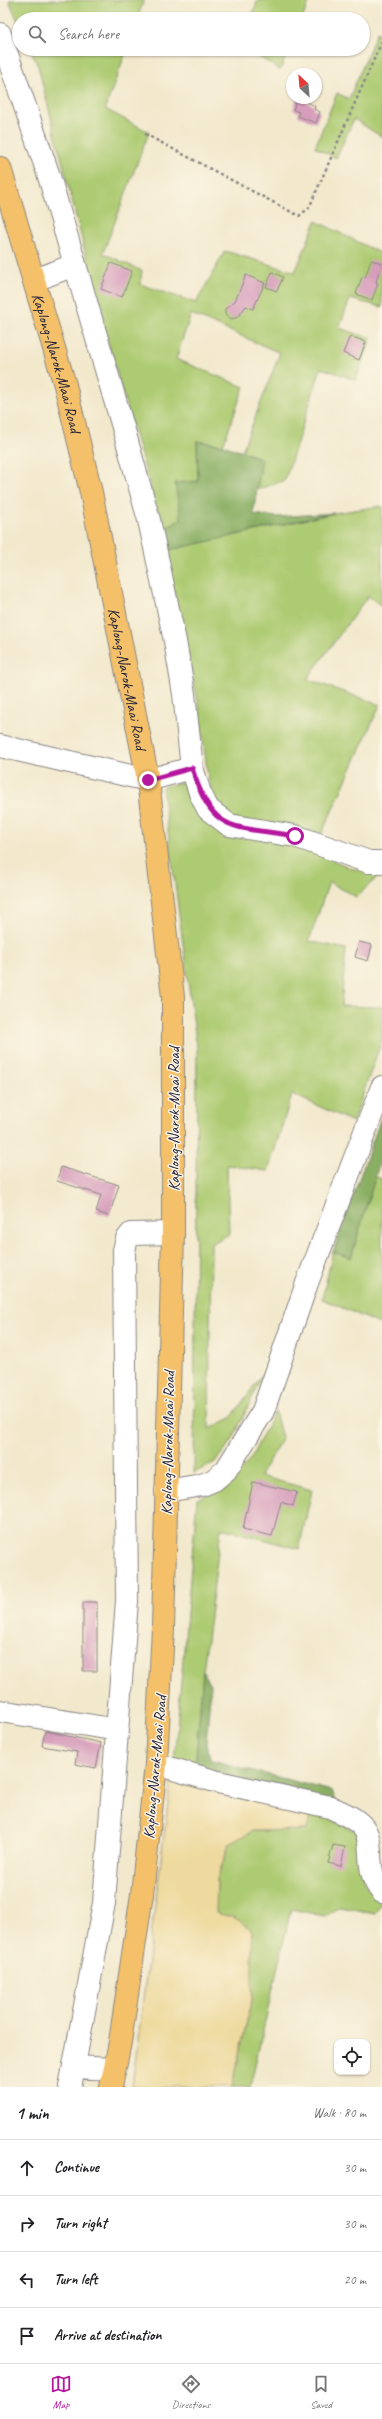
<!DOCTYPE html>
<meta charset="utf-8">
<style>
body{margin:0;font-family:Caveat,sans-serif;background:#f6f6f6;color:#202124}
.controls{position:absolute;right:12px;bottom:12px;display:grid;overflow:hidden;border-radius:8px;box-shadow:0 1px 3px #0004}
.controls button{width:36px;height:36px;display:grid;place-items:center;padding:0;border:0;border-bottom:1px solid #e0e0e0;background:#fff;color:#202124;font:20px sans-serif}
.compass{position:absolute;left:286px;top:68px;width:36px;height:36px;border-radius:50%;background:#fff;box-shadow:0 1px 3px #0004;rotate:334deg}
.stop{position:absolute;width:12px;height:12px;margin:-9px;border:3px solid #b5179e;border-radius:50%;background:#fff}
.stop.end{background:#b5179e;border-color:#fff;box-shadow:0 1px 4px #0008}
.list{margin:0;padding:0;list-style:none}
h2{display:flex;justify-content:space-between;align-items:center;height:52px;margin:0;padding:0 16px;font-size:17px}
h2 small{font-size:13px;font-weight:400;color:#757577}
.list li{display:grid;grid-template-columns:26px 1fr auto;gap:12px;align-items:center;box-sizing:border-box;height:56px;padding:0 16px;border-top:1px solid #e0e0e0}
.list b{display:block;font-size:15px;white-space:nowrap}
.list em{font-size:13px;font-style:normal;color:#757577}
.icon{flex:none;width:22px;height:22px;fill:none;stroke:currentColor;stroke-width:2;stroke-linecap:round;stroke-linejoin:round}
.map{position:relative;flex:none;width:382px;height:2087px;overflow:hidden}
.search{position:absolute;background:#fff;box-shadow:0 1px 3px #0004;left:12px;right:12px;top:12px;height:44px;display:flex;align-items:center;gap:10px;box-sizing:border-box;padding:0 14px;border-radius:22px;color:#757577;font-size:15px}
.sheet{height:276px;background:#fff}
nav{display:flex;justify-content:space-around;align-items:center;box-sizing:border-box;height:56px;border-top:1px solid #e0e0e0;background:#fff;font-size:11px;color:#757577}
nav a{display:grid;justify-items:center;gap:2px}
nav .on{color:#b5179e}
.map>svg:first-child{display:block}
.green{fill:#adcb72;stroke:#687656}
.forest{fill:#8aaf64;stroke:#566850}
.sand{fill:#eeda9e;stroke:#887e6c}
.building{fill:#d79dbc}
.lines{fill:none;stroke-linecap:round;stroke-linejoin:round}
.minor-casing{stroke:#8a8684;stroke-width:24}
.highway-casing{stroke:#8a8684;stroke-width:24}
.path{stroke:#8a8684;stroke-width:2.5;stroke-dasharray:3 3;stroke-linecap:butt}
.minor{stroke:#fff;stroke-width:22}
.highway{stroke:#f4c16a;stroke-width:22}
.route{stroke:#b5179e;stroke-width:5}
.labels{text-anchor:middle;stroke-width:3;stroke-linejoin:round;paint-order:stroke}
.street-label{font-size:16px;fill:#22223b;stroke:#fcf5e5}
</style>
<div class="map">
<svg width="382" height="2087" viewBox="0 0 382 2087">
<rect width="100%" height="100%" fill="#fcf5e5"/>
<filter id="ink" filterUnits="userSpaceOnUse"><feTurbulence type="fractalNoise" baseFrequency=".025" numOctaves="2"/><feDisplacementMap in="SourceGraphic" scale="8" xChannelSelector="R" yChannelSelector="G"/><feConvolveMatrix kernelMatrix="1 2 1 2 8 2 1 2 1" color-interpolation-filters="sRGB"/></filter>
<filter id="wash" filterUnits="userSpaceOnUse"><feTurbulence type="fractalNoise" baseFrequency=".012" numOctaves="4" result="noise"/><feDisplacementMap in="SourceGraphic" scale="16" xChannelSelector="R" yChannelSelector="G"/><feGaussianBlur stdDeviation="0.9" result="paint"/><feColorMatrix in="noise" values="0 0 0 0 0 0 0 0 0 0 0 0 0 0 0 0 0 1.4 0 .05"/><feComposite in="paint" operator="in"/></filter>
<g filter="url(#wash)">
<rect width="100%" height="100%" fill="#f2e9cd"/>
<path class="green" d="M9,0H144L137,19H19V24Z
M258,0H310L302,19H250Z
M377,32L382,35V137L354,119L336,158L315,147L337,93L349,99Z
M30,49H127L105,109L149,132L103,253L142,271L140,284L196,303L225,251L295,272L316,221L382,254V307L350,299L339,328L371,338L356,380L321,368L285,480L257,490L262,459L242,451L280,353L191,314L176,359L244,387L223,445L197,441L198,482L181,519L163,530L110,350L38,66Z
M246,49H289L280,70Z
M382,506V606L368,596L307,679L380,705L322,833L232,820L216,805L208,778L199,706L165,551L334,513Z
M189,781L201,814L305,848L353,869L382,870V873L356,897L329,882L309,941L346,949L341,1006L382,1007V1040L353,1122L292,1094L268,1171L227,1165L229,1234L211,1244L209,1429L231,1418L264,1372L232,1441L215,1462L194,1473L197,1048L162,787Z
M374,1176L382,1179V1325L322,1299L333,1252L351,1258Z
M275,1411L282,1438L260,1476L312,1490L299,1549L221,1528L203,1672L195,1769L174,1762L197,1499L225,1489L251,1458Z
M311,1810L358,1832L364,1883L382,1903L375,1913L340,1907L324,1916L291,1909L250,2087H232L252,1998L216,1913L217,1879L229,1844L252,1831L307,1830Z"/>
<path class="forest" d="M197,441L223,445L262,459L253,514L277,517L334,513L165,551L163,530L181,519L175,483L198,481Z
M382,1115V1155L351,1258L333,1252Z
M203,1672L211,1684L206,1744L211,1760L332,1791L338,1805L195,1769Z"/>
<path class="sand" d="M171,1780L311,1810L307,1830L252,1831L229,1844L217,1879L216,1913L235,1918L252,1930V1998L232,2087H132Z"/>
<g id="blocks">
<path class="building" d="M297,98L315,106L314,109L320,112L316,123L298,116L299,112L293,110Z
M371,260L382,263L376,282L378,283L372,300L356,294L362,277L365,278Z
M111,263L132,271L122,297L101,289Z
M272,272L283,277L277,291L266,287Z
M246,275L265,283L253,309L246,306L238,317L231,319L225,314V309L235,301Z
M350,336L366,342L359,360L343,353Z
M359,942L372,945L368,961L355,957Z
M61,1167L119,1185L109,1216L96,1212L101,1195L57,1181Z
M253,1482L297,1492L293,1506L281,1502L272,1536L243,1529Z
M83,1602H97V1671H83Z
M45,1731L101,1743L96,1768L75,1764L77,1752L42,1746Z
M333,1845L345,1847L341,1866L328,1863Z"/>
</g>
</g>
<g filter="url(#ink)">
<use href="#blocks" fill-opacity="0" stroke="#8a8684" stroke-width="1"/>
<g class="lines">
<defs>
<path id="minor" d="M0,34L48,173L123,427L149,520L175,641L184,694L192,768L200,793L208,809L229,825L295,836L369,862H382
M35,280L74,265
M0,746L148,780L192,768
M166,1491L202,1485L214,1480L226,1470L263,1411L307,1283L382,1087
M0,1711L118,1730
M156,1764L218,1782L330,1807C340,1812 354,1817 362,1826C377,1843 362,1868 382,1892
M74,2067L114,2069
M70,2087L104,1903L127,1601L124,1250L127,1239L131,1234L173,1233"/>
<g id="highway">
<path id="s1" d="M0,168L65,385L91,492L148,780L173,997V1233L163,1628L156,1764L142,1894L120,2042L111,2087"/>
</g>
</defs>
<use href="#minor" class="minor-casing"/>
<use href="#highway" class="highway-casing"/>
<path class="path" d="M145,134L299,216L309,208L382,41"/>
<use href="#minor" class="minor"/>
<use href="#highway" class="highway"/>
</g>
</g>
<g class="lines" filter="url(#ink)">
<path class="route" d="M148,780L192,768C213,836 233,825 295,836"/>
</g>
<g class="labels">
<g class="street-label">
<text dy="6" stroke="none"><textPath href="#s1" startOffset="203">Kaplong-Narok-Maai Road</textPath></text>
<text dy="6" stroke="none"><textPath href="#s1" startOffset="527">Kaplong-Narok-Maai Road</textPath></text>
<text transform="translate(173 1119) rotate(-90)" y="6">Kaplong-Narok-Maai Road</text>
<text transform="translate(167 1443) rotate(-89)" y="6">Kaplong-Narok-Maai Road</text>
<text transform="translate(154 1767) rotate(-85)" y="6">Kaplong-Narok-Maai Road</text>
</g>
</g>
</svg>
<div class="controls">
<button><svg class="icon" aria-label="locate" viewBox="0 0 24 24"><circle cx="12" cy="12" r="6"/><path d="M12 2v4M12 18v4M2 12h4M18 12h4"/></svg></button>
</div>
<svg class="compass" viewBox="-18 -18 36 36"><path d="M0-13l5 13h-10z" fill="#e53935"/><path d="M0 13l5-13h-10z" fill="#757577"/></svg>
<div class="stop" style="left:295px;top:836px"></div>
<div class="stop end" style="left:148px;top:780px"></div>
<div class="search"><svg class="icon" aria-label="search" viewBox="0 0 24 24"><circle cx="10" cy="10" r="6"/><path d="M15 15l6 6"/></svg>Search here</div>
</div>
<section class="sheet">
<h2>1 min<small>Walk · 80 m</small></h2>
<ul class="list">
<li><svg class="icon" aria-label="ahead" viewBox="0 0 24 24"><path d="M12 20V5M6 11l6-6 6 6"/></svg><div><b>Continue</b></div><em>30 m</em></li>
<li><svg class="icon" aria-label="right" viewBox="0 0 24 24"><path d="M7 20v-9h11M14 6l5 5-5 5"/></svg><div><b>Turn right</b></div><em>30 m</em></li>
<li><svg class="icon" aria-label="left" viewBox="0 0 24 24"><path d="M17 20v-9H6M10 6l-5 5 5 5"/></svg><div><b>Turn left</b></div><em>20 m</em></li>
<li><svg class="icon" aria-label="arrive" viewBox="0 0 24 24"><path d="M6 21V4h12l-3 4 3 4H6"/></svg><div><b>Arrive at destination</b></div></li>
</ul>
</section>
<nav>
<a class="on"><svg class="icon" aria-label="map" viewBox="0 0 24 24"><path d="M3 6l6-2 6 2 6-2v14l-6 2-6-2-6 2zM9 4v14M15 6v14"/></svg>Map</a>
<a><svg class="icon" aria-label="directions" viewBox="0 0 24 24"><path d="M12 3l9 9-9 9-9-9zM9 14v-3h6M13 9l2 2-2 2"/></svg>Directions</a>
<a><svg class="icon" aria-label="saved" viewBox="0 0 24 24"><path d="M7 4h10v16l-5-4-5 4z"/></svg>Saved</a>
</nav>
